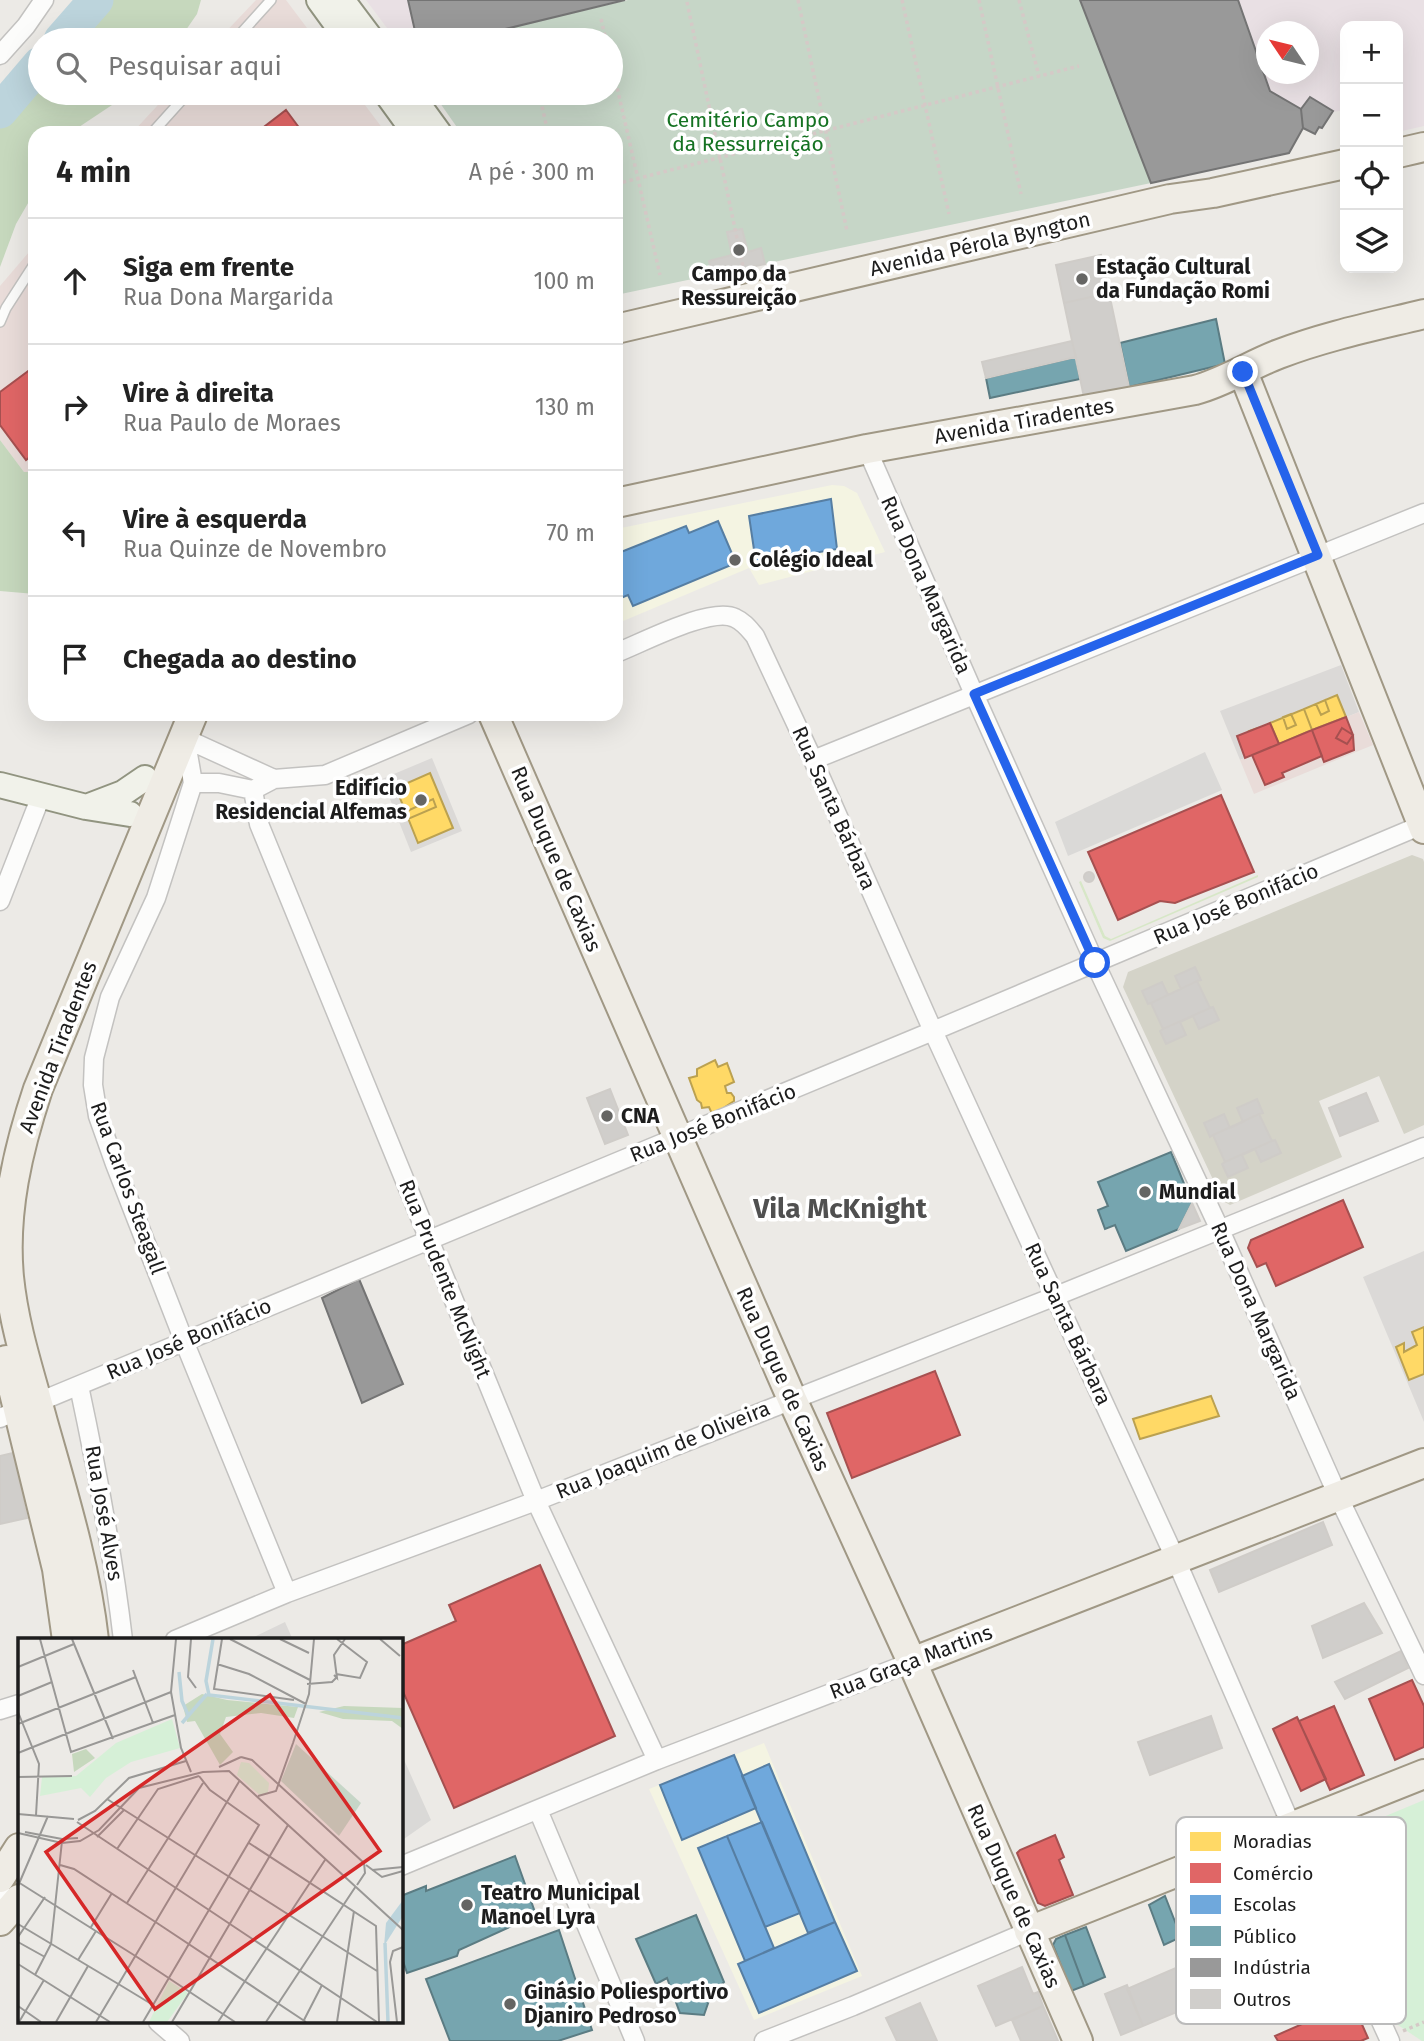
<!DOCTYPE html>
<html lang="pt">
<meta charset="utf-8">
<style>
body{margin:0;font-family:"Fira Sans",sans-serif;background:#f2f2f2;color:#222}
.controls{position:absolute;right:21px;top:21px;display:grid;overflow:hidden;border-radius:14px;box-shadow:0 7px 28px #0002}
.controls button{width:63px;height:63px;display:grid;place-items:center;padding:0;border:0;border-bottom:2px solid #e0e0e0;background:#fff;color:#222;font:35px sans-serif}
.compass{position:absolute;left:1256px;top:21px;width:63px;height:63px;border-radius:50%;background:#fff;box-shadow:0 7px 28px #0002;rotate:305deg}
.stop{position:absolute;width:21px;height:21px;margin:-16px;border:5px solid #2563eb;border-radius:50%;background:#fff}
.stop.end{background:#2563eb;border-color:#fff;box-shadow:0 2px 7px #0008}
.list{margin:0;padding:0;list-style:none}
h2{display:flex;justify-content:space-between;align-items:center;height:91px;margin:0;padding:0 28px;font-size:30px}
h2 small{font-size:23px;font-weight:400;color:#767676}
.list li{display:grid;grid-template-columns:46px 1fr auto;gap:21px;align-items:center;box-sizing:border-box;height:126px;padding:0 28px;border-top:2px solid #e0e0e0}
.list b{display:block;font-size:26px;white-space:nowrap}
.list p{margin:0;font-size:23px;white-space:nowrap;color:#767676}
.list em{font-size:23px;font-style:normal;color:#767676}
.icon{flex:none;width:38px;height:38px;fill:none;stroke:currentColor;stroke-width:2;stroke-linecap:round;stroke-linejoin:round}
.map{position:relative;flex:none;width:1424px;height:2041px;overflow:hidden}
.search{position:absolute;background:#fff;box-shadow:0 7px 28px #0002;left:28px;top:28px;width:595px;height:77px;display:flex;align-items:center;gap:18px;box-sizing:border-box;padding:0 24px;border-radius:38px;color:#767676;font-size:26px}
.panel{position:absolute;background:#fff;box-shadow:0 7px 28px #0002;left:28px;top:126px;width:595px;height:595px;border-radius:21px}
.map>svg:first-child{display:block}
.residential{fill:#dbd9d7}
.commercial{fill:#e9dcd9}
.industrial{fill:#e9e0e4;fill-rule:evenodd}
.education{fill:#f4f4e2}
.religious{fill:#dad9d7}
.construction{fill:#d4d3c8}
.grass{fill:#d7e7c7}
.forest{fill:#c6d8bd}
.cemetery{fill:#c6d6c7}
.park{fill:#d6f0d7}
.homes{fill:#ffd966;stroke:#bba150;stroke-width:2}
.shops{fill:#e06666;stroke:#a65050;stroke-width:2}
.schools{fill:#6fa8dc;stroke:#567ea3;stroke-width:2}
.public{fill:#76a5af;stroke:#5b7c83;stroke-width:2}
.industry{fill:#999;stroke:#747474;stroke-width:2}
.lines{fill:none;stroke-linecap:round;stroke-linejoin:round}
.river{stroke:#bcd4dc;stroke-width:35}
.building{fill:#d0cecb;stroke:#cfccc8;stroke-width:2}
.lane-casing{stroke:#c3c2c0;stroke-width:12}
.street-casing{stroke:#c3c2c0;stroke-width:21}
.secondary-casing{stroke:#919480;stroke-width:28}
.primary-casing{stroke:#a09885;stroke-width:32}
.path{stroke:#d5c9c7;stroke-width:3.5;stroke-dasharray:3.5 3.5;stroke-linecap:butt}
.lane{stroke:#fcfcfb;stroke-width:9}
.street{stroke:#fcfcfb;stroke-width:18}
.secondary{stroke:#f1f2ea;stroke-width:24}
.primary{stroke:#efece5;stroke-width:28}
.route{stroke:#2563eb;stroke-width:9}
.poi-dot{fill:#656563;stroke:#fff;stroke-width:2.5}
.labels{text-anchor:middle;stroke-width:7;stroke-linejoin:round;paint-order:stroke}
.park-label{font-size:21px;fill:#157222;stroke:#fff}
.street-label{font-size:21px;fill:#1d1d1d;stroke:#fff}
.poi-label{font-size:21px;font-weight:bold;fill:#1d1d1d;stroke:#fff;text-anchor:start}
.district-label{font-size:28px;font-weight:bold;fill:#505050;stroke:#fff}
.inset-river{fill:none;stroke:#bcd4dc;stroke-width:3.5}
.inset-road{fill:none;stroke:#999896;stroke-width:2}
.view{fill:#d62828;fill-opacity:0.15;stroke:#d62828;stroke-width:3.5}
.inset-edge{fill:none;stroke:#1d1d1d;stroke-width:3.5}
.key{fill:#fff;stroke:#bbb;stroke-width:2}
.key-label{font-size:19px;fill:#1d1d1d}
</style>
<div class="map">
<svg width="1424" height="2041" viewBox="0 0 1424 2041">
<rect width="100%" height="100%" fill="#eceae6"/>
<path class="residential" d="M1341,665L1359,712L1240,760L1220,711Z
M432,758L462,831L411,852L382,779Z
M1424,1251V1422L1363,1277Z
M285,1622L293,1640H245L254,1637Z"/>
<path class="commercial" d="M256,0H286L316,40H218Z
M169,93H356L386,133H132Z
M35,245V472H24L0,440V286Z
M1359,712L1373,745L1254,794L1240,760Z"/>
<path class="industrial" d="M366,0H625L459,40H396Z
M1080,0H1424V126L1402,131L1398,128V26H1345V110L1333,112L1322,128L1319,127L1315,134L1303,128L1289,153L1151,183ZM1266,32H1308V74H1266Z"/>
<path class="education" d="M832,485L844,486L857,493L885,552L759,585L749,568L616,624V529Z
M764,1743L862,1976L754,2020L649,1789Z"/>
<path class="religious" d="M1205,752L1222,790L1068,856L1055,822Z
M401,1753L431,1820L401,1841Z"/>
<path class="construction" d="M1412,855L1423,859L1424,862V1125L1404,1134L1379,1076L1319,1101L1342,1157L1230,1205L1223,1201L1123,987L1128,972Z"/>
<path class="grass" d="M1258,875V877L1110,941L1103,938L1079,882L1081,881L1105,936L1111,939Z"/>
<path class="forest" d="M96,0H201L197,14L179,40H61Z
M40,64V93H130L70,133H35V191L16,224L0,267V111Z
M0,440L24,472H35V594L0,591Z"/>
<path class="cemetery" d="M628,0H1080L1151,183L616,295V133H461L433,93H611V40H460Z"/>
<path class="park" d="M1424,1800V2041H1422L1389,2019L1312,1841L1326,1832L1345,1833Z"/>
<path class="homes" d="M1337,695L1346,717L1312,730L1304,709Z
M1325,700L1329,711L1321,715L1316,704Z
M1304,709L1312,730L1279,744L1270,723Z
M1291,714L1296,725L1287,729L1283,717Z
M1258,728L1262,738L1254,742L1249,731Z
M430,773L453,828L418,843L396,788Z
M433,799L436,807L408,819L405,812Z
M715,1060L718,1067L727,1063L734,1082L725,1086L727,1093H731L734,1097V1101L725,1107L727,1110L713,1116L709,1107L702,1108L701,1103L697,1100L689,1078L697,1076V1069Z
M1424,1327V1374L1409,1380L1396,1347L1404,1343V1352L1417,1345L1412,1332Z
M1211,1396L1219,1416L1140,1439L1133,1419Z"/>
<path class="shops" d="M286,110L303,133H256Z
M35,366V453L26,460L0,425V392Z
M1346,717L1353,735L1354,750L1324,762L1312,730Z
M1270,723L1279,744L1245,758L1237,736Z
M1342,728L1353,735L1347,744L1336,738Z
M1312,730L1322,756L1282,773L1284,777L1265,785L1252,755Z
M1221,795L1254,872L1175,903L1160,901L1118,920L1088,852Z
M1343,1200L1363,1247L1276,1286L1266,1263L1257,1267L1248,1248L1251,1240Z
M935,1371L960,1435L852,1478L827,1413Z
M540,1565L615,1736L454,1808L401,1687V1645L456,1621L449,1605Z
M1412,1680L1424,1706V1747L1395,1760L1369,1699Z
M1334,1706L1364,1775L1330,1790L1299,1721Z
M1297,1717L1326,1779L1301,1791L1273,1729Z
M1055,1835L1064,1857L1059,1860L1073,1895L1045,1906L1038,1903L1017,1853L1020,1850Z
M1352,2002L1368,2038L1361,2041H1278L1275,2036Z"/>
<path class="schools" d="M831,499L837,549L756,563L749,516Z
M718,521L736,563L633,606L628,595L616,600V554L686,526L689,533Z
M734,1755L756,1808L682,1840L660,1785Z
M769,1764L835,1922L808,1933L742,1776Z
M762,1822L800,1913L765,1927L727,1836Z
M727,1836L774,1948L745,1961L698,1848Z
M835,1922L857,1971L759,2013L738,1964Z"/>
<path class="public" d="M1216,319L1225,364L1129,387L1120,343Z
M1076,357L1080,379L990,398L986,378Z
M1171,1152L1192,1203L1179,1229L1126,1251L1115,1225L1105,1229L1098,1210L1108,1206L1098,1182Z
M515,1856L536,1915L459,1950L457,1956L407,1973L401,1955V1896L426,1886V1891Z
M1165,1896L1181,1937L1164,1945L1149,1905Z
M696,1915L724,1982L717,1989H713L704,2015L680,2013L667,1978L656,1984L636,1939Z
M1086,1927L1105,1977L1084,1986L1065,1935Z
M559,1930L592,2030L558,2041H450L426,1979Z
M1065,1935L1084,1986L1071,1991L1053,1945L1056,1939Z"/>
<path class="industry" d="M408,0H625L460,40H417Z
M1080,0H1238L1270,91L1301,109L1303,128L1289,153L1151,183Z
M1310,97L1333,111L1322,128L1319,127L1315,134L1303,128L1301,109Z
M359,1279L403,1384L362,1403L322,1298Z"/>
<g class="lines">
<path class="river" d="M61,40L96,0
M0,111L40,64"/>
</g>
<path class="building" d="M742,229L748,252L761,248L765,264L712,275L709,261L732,255L727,232Z
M1101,255L1109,293L1064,303L1056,265Z
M1109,293L1129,387L1084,397L1064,303Z
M1072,341L1076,357L986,378L982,362Z
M1084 877a5 5 0 1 1 10 0a5 5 0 1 1-10 0Z
M1195,967L1201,980L1197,981L1210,1008L1213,1007L1219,1020L1199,1029L1193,1016L1180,1022L1186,1035L1166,1044L1160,1031L1163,1029L1151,1003L1148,1004L1142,991L1162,982L1168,995L1181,989L1175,976Z
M1197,981L1210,1008L1163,1029L1151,1003Z
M610,1089L628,1135L605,1144L587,1098Z
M1366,1093L1378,1121L1340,1136L1329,1108Z
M1257,1099L1263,1113L1259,1114L1272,1141L1275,1140L1281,1153L1261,1162L1255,1149L1242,1155L1248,1168L1228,1177L1222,1164L1225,1162L1213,1135L1210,1137L1204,1123L1224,1114L1230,1128L1243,1122L1237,1108Z
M1259,1114L1272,1141L1225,1162L1213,1135Z
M1192,1203L1200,1221L1179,1229Z
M13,1453L27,1518L0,1524V1456Z
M1323,1522L1332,1545L1219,1592L1210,1570Z
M1364,1603L1382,1633L1323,1658L1312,1626Z
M1401,1651L1408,1668L1345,1699L1335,1682Z
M1211,1716L1222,1748L1150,1775L1138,1742Z
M1185,1964L1201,2002L1143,2026L1127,1989Z
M1022,1967L1033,1994L1038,1992L1043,2006L996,2026L978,1986Z
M1127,1985L1143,2026L1121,2035L1105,1994Z
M920,2003L937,2041H897L886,2018Z
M1043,2006L1058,2041H1021L1012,2020Z"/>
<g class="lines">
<defs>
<path id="lane" d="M235,40L271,0
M152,133L188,93
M0,322L6,308L35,263"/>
<path id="street" d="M0,55L26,26L44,0
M867,449L974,694L1095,963L1220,1230L1338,1496L1424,1675
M616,653C642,643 711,606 735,618C744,622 749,629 755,636L813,760L933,1031L1176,1560L1292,1827L1390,2041
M182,737L274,779
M182,739L188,754L193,783L156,898L110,997L94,1058L93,1085L98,1116L115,1164L184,1341L287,1593
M813,760L1424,513
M193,783H219L253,790
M253,790L259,824L536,1501L657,1760
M253,790L274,779L325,775L469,714
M0,901L41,796
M79,1386C97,1470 113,1554 123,1640
M0,1418L933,1031L1424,824
M175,1640L287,1593L536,1501L1056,1296L1424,1147
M0,1710L19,1704
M538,1810L635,2041
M401,1866L657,1760L912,1662
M0,1893L19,1908
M158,2022L180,2041
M764,2041L853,2006L1029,1931"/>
<path id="secondary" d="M319,0L348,40
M342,0L372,40
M386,93L415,133
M410,93L439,133
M0,785L86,807L130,814
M89,806L123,793L145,778"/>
<path id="primary" d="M1398,153L1424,147
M616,329L1170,199L1213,193L1345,164
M1243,372L1424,829
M616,503L867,449L1195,390C1225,382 1250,365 1279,354C1326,336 1375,326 1424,314
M493,714L792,1399L912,1662L1078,2041
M6,1360L57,1569L67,1640
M94,1640C86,1567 63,1493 43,1422C30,1374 14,1327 9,1277C3,1212 18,1149 38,1089L193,714
M912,1662L1424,1463
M0,1878L19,1848
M0,1921L19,1899
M1029,1931L1424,1774"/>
</defs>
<use href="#lane" class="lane-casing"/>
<use href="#street" class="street-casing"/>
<use href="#secondary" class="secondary-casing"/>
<use href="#primary" class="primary-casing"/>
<path class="path" d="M798,0L847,231
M902,0L949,214
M979,0L1021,194
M1019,0L1039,76
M687,2L745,276
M601,19L606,40
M611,61L660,275
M539,93L548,133
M616,184L1079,66
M1403,2031L1424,2022"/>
<use href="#lane" class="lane"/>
<use href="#street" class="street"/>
<use href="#secondary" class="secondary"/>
<use href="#primary" class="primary"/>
</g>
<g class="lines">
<path class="route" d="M1095,963L974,694L1318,555L1243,372"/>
</g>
<g class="poi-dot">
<circle cx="739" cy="250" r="7"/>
<circle cx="1082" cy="279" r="7"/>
<circle cx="735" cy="560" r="7"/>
<circle cx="421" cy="800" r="7"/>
<circle cx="607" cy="1116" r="7"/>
<circle cx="1145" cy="1192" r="7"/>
<circle cx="467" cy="1905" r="7"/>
<circle cx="510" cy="2004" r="7"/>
</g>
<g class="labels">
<g class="park-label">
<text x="748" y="127">Cemitério Campo<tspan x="748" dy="24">da Ressurreição</tspan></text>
</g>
<g class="street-label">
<text transform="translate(980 244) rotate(-13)" y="7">Avenida Pérola Byngton</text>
<text transform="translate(1024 421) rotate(-10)" y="7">Avenida Tiradentes</text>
<text transform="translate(926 585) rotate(66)" y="7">Rua Dona Margarida</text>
<text transform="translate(834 808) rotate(66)" y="7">Rua Santa Bárbara</text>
<text transform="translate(556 859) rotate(67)" y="7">Rua Duque de Caxias</text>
<text transform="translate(1236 904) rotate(-23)" y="7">Rua José Bonifácio</text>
<text transform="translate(58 1047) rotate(-69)" y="7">Avenida Tiradentes</text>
<text transform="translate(713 1123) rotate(-22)" y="7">Rua José Bonifácio</text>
<text transform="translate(128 1188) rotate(70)" y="7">Rua Carlos Steagall</text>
<text transform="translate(445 1279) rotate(68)" y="7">Rua Prudente McNight</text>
<text transform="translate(1256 1311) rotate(66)" y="7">Rua Dona Margarida</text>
<text transform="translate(1068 1324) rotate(65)" y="7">Rua Santa Bárbara</text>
<text transform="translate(189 1339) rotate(-23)" y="7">Rua José Bonifácio</text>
<text transform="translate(783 1379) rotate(66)" y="7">Rua Duque de Caxias</text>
<text transform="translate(663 1450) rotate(-22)" y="7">Rua Joaquim de Oliveira</text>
<text transform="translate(104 1513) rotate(80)" y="7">Rua José Alves</text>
<text transform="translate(911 1662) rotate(-21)" y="7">Rua Graça Martins</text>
<text transform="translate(1014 1896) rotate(66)" y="7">Rua Duque de Caxias</text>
</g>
<g class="poi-label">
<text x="1096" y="274">Estação Cultural<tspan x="1096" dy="24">da Fundação Romi</tspan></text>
<text x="739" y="281" text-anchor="middle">Campo da<tspan x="739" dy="24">Ressureição</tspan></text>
<text x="749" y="567">Colégio Ideal</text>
<text x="407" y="795" text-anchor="end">Edifício<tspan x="407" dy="24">Residencial Alfemas</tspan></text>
<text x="621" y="1123">CNA</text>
<text x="1159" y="1199">Mundial</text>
<text x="481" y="1900">Teatro Municipal<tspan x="481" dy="24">Manoel Lyra</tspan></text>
<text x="524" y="1999">Ginásio Poliesportivo<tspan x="524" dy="24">Djaniro Pedroso</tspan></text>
</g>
<g class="district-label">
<text x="840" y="1218">Vila McKnight</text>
</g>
</g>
<g transform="translate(18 1638)">
<rect width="385" height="385" fill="#eceae6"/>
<path d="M184,56L209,62L280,69L276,80L243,75L208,79L202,96L215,114L202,127L177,83L169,84L165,68ZM326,68L385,70V91L374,83L325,81L301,74ZM68,111L77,120L56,134L54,116Z" fill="#c6d8bd"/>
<path d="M278,106L343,165L321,198L263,143Z" fill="#c6d6c7"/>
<path d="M154,81L162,110L113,124L88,140L72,159L63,150L22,158L24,139L58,138L98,105ZM223,124L231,125L251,145L250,154L243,158L219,137ZM151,343L170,355L149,384H131Z" fill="#d6f0d7"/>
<path d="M385,262V278L366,308L368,285Z" fill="#bcd4dc"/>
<path class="inset-river" d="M195,1L188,43L191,57L385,80M161,34L164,63L171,79M164,85L189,56M367,305L370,384"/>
<path class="inset-road" d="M22,1L53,114L157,77M54,1L95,101M158,1L153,54L163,110L173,134M173,1L170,39L178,50M204,1L196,51L276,62M212,1L292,42M262,1L291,15M362,1L382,18M199,26L231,36L288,66M0,29L56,6M115,32L135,85M318,36L342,40L349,24L319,1M316,37L319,40L316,17L327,1M289,46L314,44L318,40M0,58L34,44M0,74L21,126L18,177M0,86L118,39M0,115L153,54M223,119L234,122L346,225L347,235L339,247M201,129L223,119M0,139L54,138M240,158L258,153L275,105L291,56L296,1M89,161L359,333M0,176L56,181M60,182L77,173L111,140L168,123M59,184L359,384M7,194L44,201L60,200M0,195L44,205L62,203L81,192L121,150L185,134L211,133L385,292M79,199L106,172M231,205L358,288L361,384M99,211L140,151L181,138M42,227L56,231L139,285M348,227L364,239L385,233M354,232L385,229M0,244L119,319M0,248L30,178M109,265L185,145M139,285L288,384M0,286L102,347M73,289L94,255M0,299L27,259M0,304L27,319M119,319L217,384M60,322L78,293M0,326L92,384M17,337L33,306L44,203M102,347L135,367M0,368L23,384M286,382L304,347M1,384L26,342M38,384L70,328M78,384L222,142M125,384L241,187L192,152L181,138M154,384L270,187M200,384L307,222M248,384L338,248M319,384L336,273M379,384L372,324L375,313L385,309"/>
<path class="view" d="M252,57L362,213L137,371L28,214Z"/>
<rect width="385" height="385" class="inset-edge"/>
</g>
<rect x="1176" y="1817" width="230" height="207" rx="10" class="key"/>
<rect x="1190" y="1832" width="31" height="19" fill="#ffd966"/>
<rect x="1190" y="1863" width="31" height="20" fill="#e06666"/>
<rect x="1190" y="1895" width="31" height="19" fill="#6fa8dc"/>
<rect x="1190" y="1926" width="31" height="20" fill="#76a5af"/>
<rect x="1190" y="1958" width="31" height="19" fill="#999"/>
<rect x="1190" y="1989" width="31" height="20" fill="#d0cecb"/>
<g class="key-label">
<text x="1233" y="1848">Moradias</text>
<text x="1233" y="1880">Comércio</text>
<text x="1233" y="1911">Escolas</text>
<text x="1233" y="1943">Público</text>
<text x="1233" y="1974">Indústria</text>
<text x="1233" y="2006">Outros</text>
</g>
</svg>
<div class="controls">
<button>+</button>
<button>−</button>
<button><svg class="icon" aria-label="locate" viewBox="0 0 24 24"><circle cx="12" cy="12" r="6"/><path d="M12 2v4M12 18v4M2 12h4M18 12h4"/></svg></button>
<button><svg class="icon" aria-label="layers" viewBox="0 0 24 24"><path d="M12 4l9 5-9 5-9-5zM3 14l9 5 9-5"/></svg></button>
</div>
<svg class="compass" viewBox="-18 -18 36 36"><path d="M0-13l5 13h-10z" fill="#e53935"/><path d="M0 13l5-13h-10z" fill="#767676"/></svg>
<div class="stop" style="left:1095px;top:963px"></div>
<div class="stop end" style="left:1243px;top:372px"></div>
<div class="search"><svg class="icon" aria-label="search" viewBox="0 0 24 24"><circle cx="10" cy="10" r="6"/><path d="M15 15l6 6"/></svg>Pesquisar aqui</div>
<section class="panel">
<h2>4 min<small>A pé · 300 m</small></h2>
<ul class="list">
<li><svg class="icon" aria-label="ahead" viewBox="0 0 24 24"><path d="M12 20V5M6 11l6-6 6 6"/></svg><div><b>Siga em frente</b><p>Rua Dona Margarida</p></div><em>100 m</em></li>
<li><svg class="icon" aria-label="right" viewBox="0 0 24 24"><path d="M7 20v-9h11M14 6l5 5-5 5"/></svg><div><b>Vire à direita</b><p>Rua Paulo de Moraes</p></div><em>130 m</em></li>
<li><svg class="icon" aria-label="left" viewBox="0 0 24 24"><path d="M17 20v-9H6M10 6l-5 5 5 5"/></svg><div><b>Vire à esquerda</b><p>Rua Quinze de Novembro</p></div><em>70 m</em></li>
<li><svg class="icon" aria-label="arrive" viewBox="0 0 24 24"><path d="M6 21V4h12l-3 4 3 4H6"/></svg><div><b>Chegada ao destino</b></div></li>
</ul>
</section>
</div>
